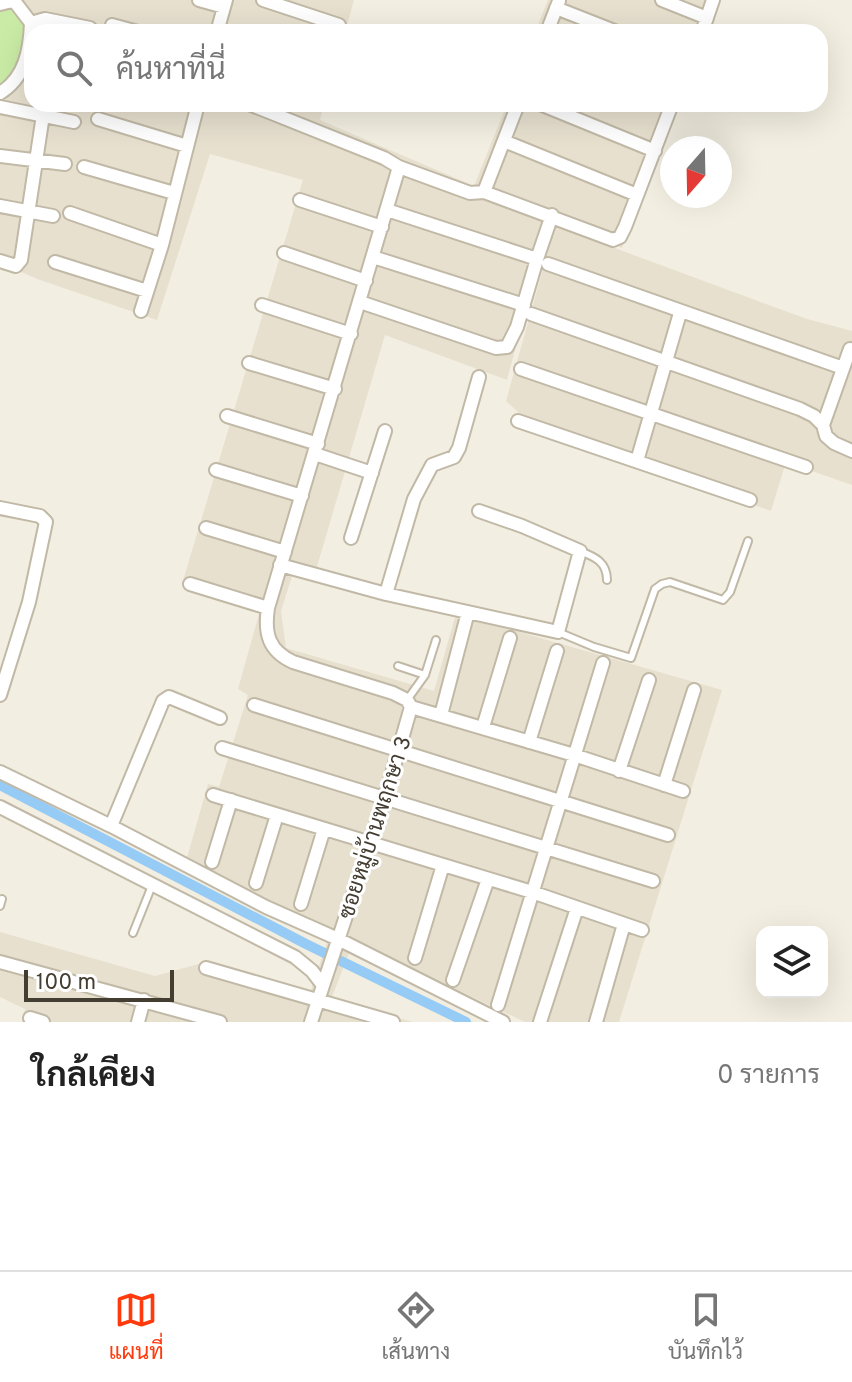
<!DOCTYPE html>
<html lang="th">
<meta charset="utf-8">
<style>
body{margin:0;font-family:Overpass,Sarabun,sans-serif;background:#f6f6f6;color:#222}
.controls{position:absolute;right:24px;bottom:24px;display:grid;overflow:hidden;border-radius:16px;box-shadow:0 8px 32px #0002}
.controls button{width:72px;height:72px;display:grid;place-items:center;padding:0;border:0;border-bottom:2px solid #e0e0e0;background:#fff;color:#222;font:40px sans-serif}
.compass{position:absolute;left:660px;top:136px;width:72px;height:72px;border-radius:50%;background:#fff;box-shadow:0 8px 32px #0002;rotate:200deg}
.scale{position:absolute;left:24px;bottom:20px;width:150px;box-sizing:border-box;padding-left:8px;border:4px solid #443d32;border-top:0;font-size:22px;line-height:28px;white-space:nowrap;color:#443d32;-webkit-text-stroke:6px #fff;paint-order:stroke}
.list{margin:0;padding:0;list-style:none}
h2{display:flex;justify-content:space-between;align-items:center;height:104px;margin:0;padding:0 32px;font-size:34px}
h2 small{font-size:26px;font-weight:400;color:#767676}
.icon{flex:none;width:44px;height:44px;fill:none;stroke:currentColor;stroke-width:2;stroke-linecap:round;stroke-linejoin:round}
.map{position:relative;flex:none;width:852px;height:1022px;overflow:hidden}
.search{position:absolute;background:#fff;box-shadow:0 8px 32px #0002;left:24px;right:24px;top:24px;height:88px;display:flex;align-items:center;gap:20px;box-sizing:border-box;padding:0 28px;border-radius:24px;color:#767676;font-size:30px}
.sheet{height:248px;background:#fff}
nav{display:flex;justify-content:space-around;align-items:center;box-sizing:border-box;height:112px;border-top:2px solid #e0e0e0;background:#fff;font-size:22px;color:#767676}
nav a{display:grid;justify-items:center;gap:4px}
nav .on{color:#ff3a0c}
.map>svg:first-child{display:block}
.residential{fill:#e7e0cf}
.green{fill:#c9eba5}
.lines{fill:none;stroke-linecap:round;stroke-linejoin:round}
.canal{stroke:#96cbf6;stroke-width:10}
.service-casing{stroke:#c1b9a6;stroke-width:10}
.minor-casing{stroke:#c1b9a6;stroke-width:16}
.service{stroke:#fff;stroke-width:6}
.minor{stroke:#fff;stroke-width:12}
.labels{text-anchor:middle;stroke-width:6;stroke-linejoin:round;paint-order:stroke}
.street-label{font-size:22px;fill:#443d32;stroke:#fff}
</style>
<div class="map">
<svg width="852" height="1022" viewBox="0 0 852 1022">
<rect width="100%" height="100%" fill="#f2eee1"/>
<path class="residential" d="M0,0H354L345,32H32V104H324L320,120L474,186L507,104H674L622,248L550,219L507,380L385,335L316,570L296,564L281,611L286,648L434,691L456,614L722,690L619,1022H525L354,941L331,999L413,1022H22L25,1009L0,997V932L155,976L202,963L310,993L331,930L186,861L208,784L219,787L248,695L238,689L261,607L182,584L303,180L210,154L157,320L40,280L0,263Z
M548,0H712L700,32H535Z
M555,226L807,319L852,331V485L786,462L771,511L535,428L506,401Z"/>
<path class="green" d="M12,1L31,23L26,63L0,92V4Z"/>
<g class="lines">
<path class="canal" d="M0,785L306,944L466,1022"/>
<defs>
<path id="service" d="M580,551C595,557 607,562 607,580
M558,632L594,647L631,658L655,589L662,584L670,582L723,600L730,592L748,541
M398,666L425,675
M407,700L425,675L436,640
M0,906L2,899
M133,933L153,883"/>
<path id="minor" d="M199,0L224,7
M263,0L339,25
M662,0L707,18
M0,4L12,1L15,2L31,23C30,50 25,78 0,93
M556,8L617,32
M31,23L45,19L90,28
M112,25L138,32
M217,32L226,0
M547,32L559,1
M702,32L713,0
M249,104L384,158L399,167L470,193L484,192L613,240L620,237L625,227L672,104
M540,104L655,151
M0,107L74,122
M98,119L187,146
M504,141L637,195
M0,156L65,164
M84,167L174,193
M399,167L268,608C264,634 269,651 293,662L393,693L407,700L411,707L574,755L683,791
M484,192L518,104
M300,200L382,227
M0,206L53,216
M387,210L537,259
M70,213L162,245
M284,253L366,281
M373,257L524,305
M0,261L16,266L21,260L43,115
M55,262L147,291
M548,264L843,368
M360,302L496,348L507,347L517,327L537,259L552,215
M262,305L351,334
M141,311L162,245L198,104
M531,314L800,409L814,416L823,425L826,436L834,443L852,451
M249,363L335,389
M521,369L806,467
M227,416L318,444
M518,421L750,500
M823,425L850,349
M315,454L372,473
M637,461L680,313
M216,470L302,496
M0,508L40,516L46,522L29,602L0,695
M206,528L285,552
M351,538L385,431
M280,565L386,594L558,632L580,551L522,526L479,511
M190,584L268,608
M386,594L414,499L432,465L454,457L459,448L479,377
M254,705L668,835
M441,715L468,612
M483,727L510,638
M529,742L557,651
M222,748L653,881
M619,771L649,680
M0,772L111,826L266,907L338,939L503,1022
M664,785L694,690
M213,795L532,892L642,930
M0,807L295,957L312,971L322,984
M111,826L163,701L169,697L220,718
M212,862L231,800
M256,883L277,815
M301,904L324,829
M415,958L443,865
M0,962L220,1022
M206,968L393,1022
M453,980L488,879
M498,1005L603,663
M30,1018L43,1022
M138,1022L144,1000
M311,1022L385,798L411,707
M540,1022L577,908
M596,1022L624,924"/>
</defs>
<use href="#service" class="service-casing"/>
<use href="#minor" class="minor-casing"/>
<use href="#service" class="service"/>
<use href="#minor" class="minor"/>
</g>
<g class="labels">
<g class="street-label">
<text transform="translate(374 827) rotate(-72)" y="8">ซอยหมู่บ้านพฤกษา 3</text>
</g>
</g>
</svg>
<div class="controls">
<button><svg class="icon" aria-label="layers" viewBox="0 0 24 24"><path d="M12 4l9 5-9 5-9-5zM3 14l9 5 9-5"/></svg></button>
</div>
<svg class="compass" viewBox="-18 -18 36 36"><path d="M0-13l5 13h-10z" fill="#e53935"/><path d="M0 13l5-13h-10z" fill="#767676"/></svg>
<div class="scale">100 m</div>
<div class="search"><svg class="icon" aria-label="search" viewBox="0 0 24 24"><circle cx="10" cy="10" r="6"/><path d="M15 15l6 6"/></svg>ค้นหาที่นี่</div>
</div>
<section class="sheet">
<h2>ใกล้เคียง<small>0 รายการ</small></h2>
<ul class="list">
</ul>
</section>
<nav>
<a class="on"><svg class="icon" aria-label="map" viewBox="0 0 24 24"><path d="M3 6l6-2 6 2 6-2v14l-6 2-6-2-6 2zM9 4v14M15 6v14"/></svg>แผนที่</a>
<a><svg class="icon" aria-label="directions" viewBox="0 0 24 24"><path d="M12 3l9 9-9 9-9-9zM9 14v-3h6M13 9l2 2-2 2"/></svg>เส้นทาง</a>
<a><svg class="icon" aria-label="saved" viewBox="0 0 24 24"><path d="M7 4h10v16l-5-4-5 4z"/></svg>บันทึกไว้</a>
</nav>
